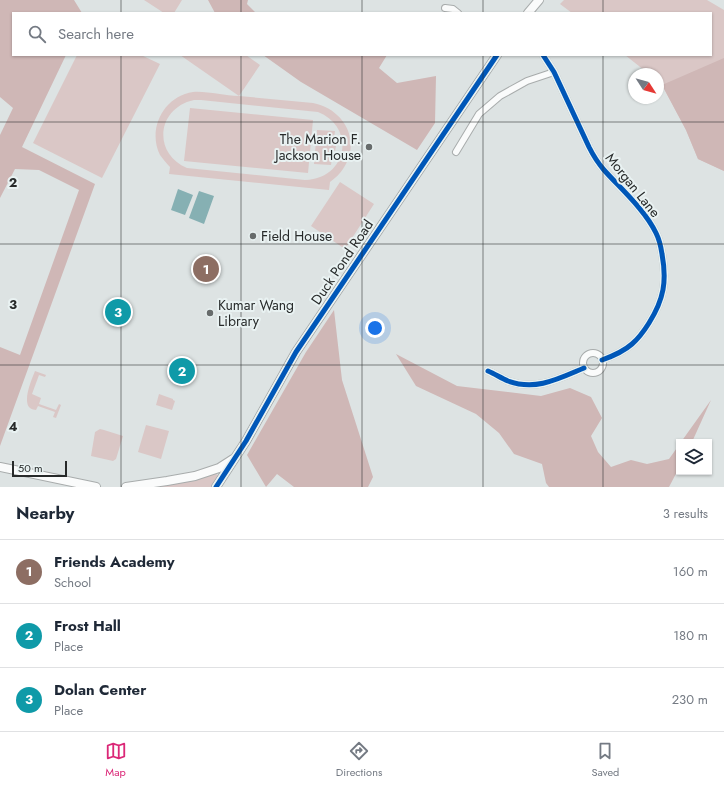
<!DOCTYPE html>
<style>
body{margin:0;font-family:Jost,sans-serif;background:#f6f6f7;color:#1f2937}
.controls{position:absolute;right:12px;bottom:12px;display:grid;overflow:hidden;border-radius:0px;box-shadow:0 1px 3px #0004}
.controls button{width:36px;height:36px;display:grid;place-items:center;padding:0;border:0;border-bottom:1px solid #e0e1e3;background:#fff;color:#1f2937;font:20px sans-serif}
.compass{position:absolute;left:628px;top:68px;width:36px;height:36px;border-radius:50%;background:#fff;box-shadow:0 1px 3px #0004;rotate:126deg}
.scale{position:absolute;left:12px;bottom:10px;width:55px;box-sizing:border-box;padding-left:4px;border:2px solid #272a2a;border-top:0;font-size:11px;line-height:14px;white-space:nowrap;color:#272a2a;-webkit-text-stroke:3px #e9f2f2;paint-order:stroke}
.you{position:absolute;left:375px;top:328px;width:14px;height:14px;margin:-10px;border:3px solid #fff;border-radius:50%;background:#1a73e8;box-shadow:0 0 0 6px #1a73e833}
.badge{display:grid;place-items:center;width:26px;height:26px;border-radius:50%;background:#db2777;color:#fff;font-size:13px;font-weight:700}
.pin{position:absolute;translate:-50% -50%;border:2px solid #fff;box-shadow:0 1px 4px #0006}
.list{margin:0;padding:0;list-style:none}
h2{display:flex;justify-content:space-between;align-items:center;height:52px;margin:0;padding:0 16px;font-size:17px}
h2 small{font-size:13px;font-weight:400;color:#747a83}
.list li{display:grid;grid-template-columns:26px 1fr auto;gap:12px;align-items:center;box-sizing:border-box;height:64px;padding:0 16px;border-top:1px solid #e0e1e3}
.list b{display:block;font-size:15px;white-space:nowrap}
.list p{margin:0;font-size:13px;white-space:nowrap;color:#747a83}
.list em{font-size:13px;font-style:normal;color:#747a83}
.icon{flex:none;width:22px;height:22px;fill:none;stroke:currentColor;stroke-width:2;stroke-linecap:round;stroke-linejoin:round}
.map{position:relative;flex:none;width:724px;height:487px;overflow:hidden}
.search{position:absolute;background:#fff;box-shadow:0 1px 3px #0004;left:12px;right:12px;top:12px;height:44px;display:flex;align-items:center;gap:10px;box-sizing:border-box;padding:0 14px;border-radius:0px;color:#747a83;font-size:15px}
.sheet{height:244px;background:#fff}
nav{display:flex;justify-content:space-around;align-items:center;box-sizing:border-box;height:56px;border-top:1px solid #e0e1e3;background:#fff;font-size:11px;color:#747a83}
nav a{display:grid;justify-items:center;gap:2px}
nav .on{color:#db2777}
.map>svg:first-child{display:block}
.green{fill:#dac7c6;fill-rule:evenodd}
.forest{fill:#cfb7b6}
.water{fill:#86b0b3}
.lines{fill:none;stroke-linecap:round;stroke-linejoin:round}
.street-casing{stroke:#a8acac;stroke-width:8}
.secondary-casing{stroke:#a8acac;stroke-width:10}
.street{stroke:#fafbfb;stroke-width:6}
.secondary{stroke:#fafbfb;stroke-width:8}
.cycleway-casing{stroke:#e9f2f2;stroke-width:8}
.cycleway{stroke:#0057b8;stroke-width:5}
.grid{fill:none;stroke:#272a2a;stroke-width:1;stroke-opacity:0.55}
.poi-dot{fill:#676b6b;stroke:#e9f2f2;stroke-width:1.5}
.labels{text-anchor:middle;stroke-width:4;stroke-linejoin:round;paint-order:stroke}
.poi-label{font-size:14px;fill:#272a2a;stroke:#e9f2f2;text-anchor:start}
.street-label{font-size:14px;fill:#272a2a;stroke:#e9f2f2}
.grid-label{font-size:13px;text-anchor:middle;font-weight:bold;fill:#272a2a;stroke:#e9f2f2;stroke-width:4;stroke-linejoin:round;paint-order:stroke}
</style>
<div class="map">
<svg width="724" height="487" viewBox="0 0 724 487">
<rect width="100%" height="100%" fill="#dde3e3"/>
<path class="green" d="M144,0H182L174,13H164Z
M564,0H707L724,10V171L698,159L686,130L662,85L658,81V74H649L625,55H711V13H572L560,4Z
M77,55H141L160,64L102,178L33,143Z
M180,55H246L260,65L239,96L313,103C344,109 362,141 343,169C340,174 335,178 330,182L329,190L169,174L170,167C166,163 163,159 160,155C147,129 164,96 193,92C208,91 224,96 239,96ZM194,100H201L318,112C357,128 347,179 305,180L187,168C152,153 157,108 194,100Z
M190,108L313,120L308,173L184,161Z
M317,130L335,131L333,145L336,146L335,151H333L331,165L314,164Z
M340,182L374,204L345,249L311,226Z
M35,371L46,375L45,377L39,375L32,394L41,398L39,404L56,410L59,404L61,405L56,418L53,417L55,412L38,406L36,410C35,410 31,409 30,408C22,401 32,379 35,371Z
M159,394L173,399V400L175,401L172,410L156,405Z
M146,425L169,431L161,459L138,452Z
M100,429L104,430L123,436L116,459L113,461L91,456L95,432Z
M216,474L218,475V479L212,487H151Z"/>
<path class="forest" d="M0,0H74L82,13H13V55H66L22,147L95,184L0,446V347L20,355L79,190L39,170L15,169L0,198V135L13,108L0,97Z
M208,0H248L247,4L256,13H215Z
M263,55H387L379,68L397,83L436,76L435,123L417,150L301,82Z
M724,58V171L698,159L686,130L662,85Z
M334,310L342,380L373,477L368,487H294L277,474L266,487L247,455L306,352Z
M396,354L457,386L541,396L570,388L591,397L602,418L591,436L598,452L611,467L631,460L647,464L669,459L679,445V468L669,487H549L546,483L542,464L514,454L499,433L476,414L416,386Z
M711,400L692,442H681Z"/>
<path class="water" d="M178,189L193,195L185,215L171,210Z
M199,191L214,196L204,224L189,218Z"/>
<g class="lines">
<defs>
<path id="street" d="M445,8L453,9L458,13
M543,55L554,72L589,147C593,155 598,163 604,170C621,189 645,210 656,233C659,239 661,247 662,254C667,281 664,299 649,323C644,331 639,338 632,344C623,352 613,356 602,360
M456,152L479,114L500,96L527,81L554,72
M583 363a10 10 0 1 1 20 0a10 10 0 1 1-20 0Z
M488,371C495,374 501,378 508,381C536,391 558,379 584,368"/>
<path id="secondary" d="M528,13L539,0
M0,467L96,487
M126,487L167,481L195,476L219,468L233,459
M216,487L246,441L296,352L497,55"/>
</defs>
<use href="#street" class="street-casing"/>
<use href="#secondary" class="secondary-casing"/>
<use href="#street" class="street"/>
<use href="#secondary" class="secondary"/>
<defs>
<path id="cycleway" d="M543,55L554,72L589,147C593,155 598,163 604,170C621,189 645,210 656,233C659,239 661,247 662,254C667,281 664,299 649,323C644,331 639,338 632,344C623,352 613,356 602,360
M488,371C495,374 501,378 508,381C536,391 558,379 584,368
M216,487L246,441L296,352L497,55"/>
</defs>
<use href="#cycleway" class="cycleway-casing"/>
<use href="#cycleway" class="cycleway"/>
</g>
<path class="grid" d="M121,0V13M241,0V13M362,0V13M483,0V13M603,0V13M121,55V487M241,55V487M362,55V487M483,55V487M603,55V487M0,122H724M0,244H724M0,365H724"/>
<g class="poi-dot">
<circle cx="369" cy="147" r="4"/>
<circle cx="253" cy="236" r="4"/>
<circle cx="210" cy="313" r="4"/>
</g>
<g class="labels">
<g class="poi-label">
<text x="361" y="144" text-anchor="end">The Marion F.<tspan x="361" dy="16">Jackson House</tspan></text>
<text x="261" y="241">Field House</text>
<text x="218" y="310">Kumar Wang<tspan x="218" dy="16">Library</tspan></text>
</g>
<g class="street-label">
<text transform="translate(633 185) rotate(51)" y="5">Morgan Lane</text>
<text transform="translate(342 262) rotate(-56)" y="5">Duck Pond Road</text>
</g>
</g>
<g class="grid-label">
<text x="13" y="187">2</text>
<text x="13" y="309">3</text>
<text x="13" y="431">4</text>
</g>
</svg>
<div class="controls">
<button><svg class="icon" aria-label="layers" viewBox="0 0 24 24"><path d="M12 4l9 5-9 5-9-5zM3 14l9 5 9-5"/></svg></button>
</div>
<svg class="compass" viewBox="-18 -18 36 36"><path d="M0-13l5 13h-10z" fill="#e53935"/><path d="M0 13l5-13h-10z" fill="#747a83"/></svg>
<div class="scale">50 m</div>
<div class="you"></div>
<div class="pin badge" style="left:206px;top:269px;background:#8d6e63">1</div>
<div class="pin badge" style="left:182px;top:371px;background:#0f9aa8">2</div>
<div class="pin badge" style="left:118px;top:312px;background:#0f9aa8">3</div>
<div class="search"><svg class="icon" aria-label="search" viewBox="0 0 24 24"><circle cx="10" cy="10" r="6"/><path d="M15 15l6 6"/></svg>Search here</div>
</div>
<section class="sheet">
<h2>Nearby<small>3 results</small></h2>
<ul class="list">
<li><span class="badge" style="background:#8d6e63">1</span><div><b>Friends Academy</b><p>School</p></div><em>160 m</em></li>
<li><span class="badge" style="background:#0f9aa8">2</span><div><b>Frost Hall</b><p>Place</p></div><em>180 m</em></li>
<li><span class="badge" style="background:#0f9aa8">3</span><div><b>Dolan Center</b><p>Place</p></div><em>230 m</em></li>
</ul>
</section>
<nav>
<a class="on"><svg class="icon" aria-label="map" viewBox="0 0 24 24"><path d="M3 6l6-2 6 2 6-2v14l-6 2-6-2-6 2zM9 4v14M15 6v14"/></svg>Map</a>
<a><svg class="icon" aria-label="directions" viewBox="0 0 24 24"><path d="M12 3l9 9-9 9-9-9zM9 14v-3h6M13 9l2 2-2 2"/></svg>Directions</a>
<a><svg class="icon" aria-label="saved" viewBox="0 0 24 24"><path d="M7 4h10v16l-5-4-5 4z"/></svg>Saved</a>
</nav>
